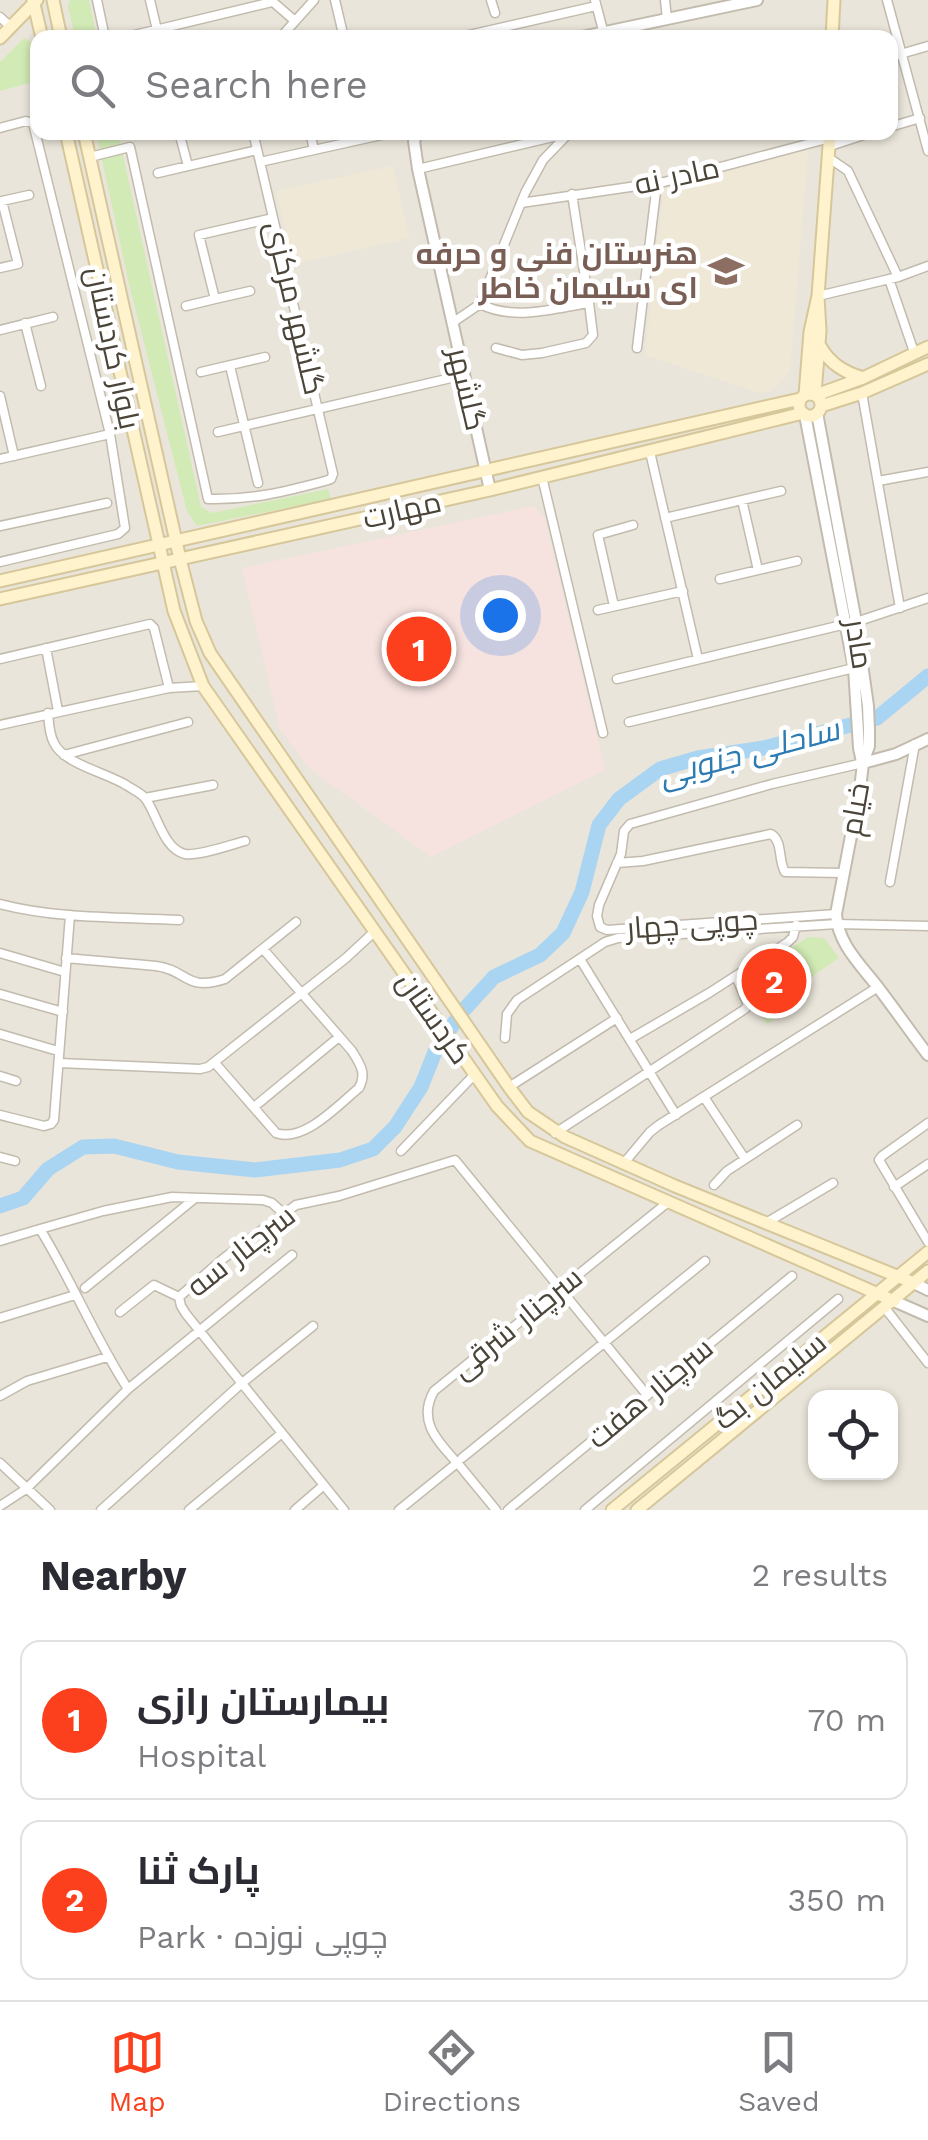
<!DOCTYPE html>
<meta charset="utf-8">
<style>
body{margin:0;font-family:"Work Sans",Cairo,sans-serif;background:#f2f2f3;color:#2b2b33}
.controls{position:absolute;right:30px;bottom:30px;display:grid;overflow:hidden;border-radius:20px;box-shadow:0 2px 8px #0004}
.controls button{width:90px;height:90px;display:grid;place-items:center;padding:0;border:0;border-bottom:2px solid #e1e1e2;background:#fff;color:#2b2b33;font:50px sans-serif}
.you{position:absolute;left:500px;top:615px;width:35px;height:35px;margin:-25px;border:8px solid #fff;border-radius:50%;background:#1a73e8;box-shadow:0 0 0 15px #1a73e833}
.badge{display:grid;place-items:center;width:65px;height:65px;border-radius:50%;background:#fc3f1d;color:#fff;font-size:32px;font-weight:700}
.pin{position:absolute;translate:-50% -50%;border:5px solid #fff;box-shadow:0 2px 10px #0006}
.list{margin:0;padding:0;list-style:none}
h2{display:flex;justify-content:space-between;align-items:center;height:130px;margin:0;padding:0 40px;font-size:42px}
h2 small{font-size:32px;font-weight:400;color:#7c7c81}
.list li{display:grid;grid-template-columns:65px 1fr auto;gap:30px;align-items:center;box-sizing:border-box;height:160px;margin:0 20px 20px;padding:0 20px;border:2px solid #e1e1e2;border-radius:20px}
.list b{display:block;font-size:38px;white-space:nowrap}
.list p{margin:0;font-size:32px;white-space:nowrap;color:#7c7c81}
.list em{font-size:32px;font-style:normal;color:#7c7c81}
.icon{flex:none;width:55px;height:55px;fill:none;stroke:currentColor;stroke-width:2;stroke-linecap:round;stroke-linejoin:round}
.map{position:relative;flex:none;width:928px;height:1510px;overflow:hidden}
.search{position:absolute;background:#fff;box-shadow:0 2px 8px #0004;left:30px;right:30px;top:30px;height:110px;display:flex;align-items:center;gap:25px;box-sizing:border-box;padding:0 35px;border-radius:20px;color:#7c7c81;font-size:38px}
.sheet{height:490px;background:#fff}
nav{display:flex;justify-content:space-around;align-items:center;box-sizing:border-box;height:140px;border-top:2px solid #e1e1e2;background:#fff;font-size:28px;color:#7c7c81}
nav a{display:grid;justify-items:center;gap:5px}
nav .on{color:#fc3f1d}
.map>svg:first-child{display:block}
.residential{fill:#eae5da;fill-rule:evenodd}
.education{fill:#efe8d6}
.medical{fill:#f6e3e0}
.green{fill:#d2eab5}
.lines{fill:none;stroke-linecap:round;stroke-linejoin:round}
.river{stroke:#a9d4f2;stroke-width:15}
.minor-casing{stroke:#c2bbae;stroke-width:11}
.tertiary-casing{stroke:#c2bbae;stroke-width:14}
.secondary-casing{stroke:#d6c79b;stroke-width:15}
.minor{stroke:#fff;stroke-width:8}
.tertiary{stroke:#fff;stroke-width:10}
.secondary{stroke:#fff3cd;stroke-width:11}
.labels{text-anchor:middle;stroke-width:9;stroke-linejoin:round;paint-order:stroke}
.street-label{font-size:30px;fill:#4b4439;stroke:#fff}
.education-label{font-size:30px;font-weight:bold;fill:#785e54;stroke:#fff;text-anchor:end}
.water-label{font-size:32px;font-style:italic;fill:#2e7ab2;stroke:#fff}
</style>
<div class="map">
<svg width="928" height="1510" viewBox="0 0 928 1510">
<rect width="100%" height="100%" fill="#f6f3ec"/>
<path class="residential" d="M0,0H928V1510H0ZM38,38H890V132H38ZM816,1398H890V1472H816Z"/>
<path class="education" d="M808,150L790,372L771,391L760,393L645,355L664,187Z
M393,166L409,238L294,264L276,191Z"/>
<path class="medical" d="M533,506L544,516L605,770L431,857L309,768L280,729L242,568Z"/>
<path class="green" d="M70,0H89L97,37H75L68,6Z
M24,38L37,45V81L0,91V62Z
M96,133H118L201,507L212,513L328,489L331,499L197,526L187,511L130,288Z
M808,937L824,938L839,958L804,982L808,999L767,1024L755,1008L742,979Z"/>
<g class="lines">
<path class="river" d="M0,1206L23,1198L48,1169L83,1147L114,1146L178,1162L255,1170L340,1160L373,1149L395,1127L421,1087L435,1052L460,1014L494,977L540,955L563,933L582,892L599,825L619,799L660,769L698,758L764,748L877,718L928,676"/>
<defs>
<path id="minor" d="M97,0L105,38
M150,0L157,30
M335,0L344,38
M491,0L495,13
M595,0L605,38
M665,0L667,19
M887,0L928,151
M272,1L295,21
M0,17L11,27
M126,37L272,2
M280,38L314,0
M456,38L596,6
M890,57L928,46
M890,127L920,118
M0,128L26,121L33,123L110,434L125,528L118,534L0,562
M179,132L188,166
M310,132L314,150
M830,146L873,132
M90,157L130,147L208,499C252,500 284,492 325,481L331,479L333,474L253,132
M829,158L848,171L898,277L928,266
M260,162L395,132
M418,169L570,133
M158,173L257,150
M572,194L589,303
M521,203L664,182L830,138
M0,268L18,264L2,201L29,195
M889,279L914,352
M818,296L898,277
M215,299L250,291
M480,304C514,321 552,309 589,303L593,335L586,343L542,353L522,355L496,348
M186,306L215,299L199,235L273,218
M25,323L41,386
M452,323L480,304L525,193L543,160L570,132
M0,330L53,317
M637,348L657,183
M230,366L258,483
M201,372L265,357
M862,393L900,608
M0,396L14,456
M218,432L464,375
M650,452L698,659
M0,459L110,434
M542,477L603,733
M878,481L928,472
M742,500L758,570
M665,518L781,491
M0,526L107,503
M720,579L797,561
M614,606L598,535L633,525
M598,610L683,591
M856,622L928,598
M46,648L58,711
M0,659L150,624L154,628L169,688
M617,679L846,624
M48,713C49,723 49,734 54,743C64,764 107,773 126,785C132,789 141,793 145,798C157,813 163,849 185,854C199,856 230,845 245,841
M629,722L854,668
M0,725L169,688L203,686
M64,755L188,722
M145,798L213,785
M617,863L643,861L771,834C783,841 778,861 785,872L843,873
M890,882L915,744
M0,904C58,919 119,917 179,920
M836,914L607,930L600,927L597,916L599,905L621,854L624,831L630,824L772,784L863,763
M0,953L65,972
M66,958C96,961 126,963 156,966C188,970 185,992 225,979L296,922
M580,959L676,1115
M0,994L63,1012
M0,1034L58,1051
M505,1038L507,1014L517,1000L605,942L618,938L837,924L928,926
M630,1039L709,993L788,942L793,937L796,925
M59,1063L200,1069L208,1067L346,958L374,932
M215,1063L276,1133C304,1143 338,1105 359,1088C367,1073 360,1064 352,1051L263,949
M0,1076L16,1081
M509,1087L617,1018
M704,1097L745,1159
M254,1107L339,1037
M0,1115L44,1126L51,1124L54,1120L70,915
M928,1123L882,1156L879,1160L928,1242
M555,1133L745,1009L748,1005L736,976
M401,1151L474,1075
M0,1157L15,1161
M624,1163L650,1132L659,1125L878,987
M714,1185L727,1171L797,1125
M894,1187L928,1164
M766,1223L833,1183
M40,1229L103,1211L172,1197L263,1200L272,1203L283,1213
M0,1241L40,1229C72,1281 95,1338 128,1389
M85,1288L194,1199
M885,1308L928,1363
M120,1312L154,1285L179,1297
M0,1318L75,1295
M0,1396L27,1381L107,1357
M462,1458L705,1261
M0,1463L50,1510
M0,1506L26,1489L128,1389L292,1255
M101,1510L242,1383L313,1326
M189,1510L282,1433
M295,1510L324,1485
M344,1510L186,1314L181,1306L179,1297L224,1258L296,1205L339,1196L455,1160L647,1395
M399,1510L457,1463
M496,1510C484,1495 472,1481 460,1466C440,1443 416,1423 434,1391L667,1203
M508,1510L792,1276
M585,1510L838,1299"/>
<path id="tertiary" d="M577,38L757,0
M418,132L414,141L418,169L490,490
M817,413L856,622L868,706L869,730V746L863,763L860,789L836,914C838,945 862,966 880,990C896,1011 912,1034 928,1055
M805,415L854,668L859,748L862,762
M863,763L896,754L928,739
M914,1283L928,1290
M894,1301L928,1316"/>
<path id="secondary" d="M33,0L42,38
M53,0L61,38
M0,38L37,0
M832,38L834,0
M66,132L174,611L203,686L497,1106L530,1141L894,1301
M84,132L180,559L196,621L210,653L509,1087L528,1112L565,1137L675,1186L914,1283
M818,296L830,132
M820,346C830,364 844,372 863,378
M799 405a11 11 0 1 1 22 0a11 11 0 1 1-22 0Z
M805,395L810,332L818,296L820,331L815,394
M816,395L863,378L928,347
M821,406L862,393L928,364
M0,581L800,399
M0,599L490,490L803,413
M612,1510L928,1252
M637,1510L928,1271"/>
</defs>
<use href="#minor" class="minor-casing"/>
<use href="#tertiary" class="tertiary-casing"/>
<use href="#secondary" class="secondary-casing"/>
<use href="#minor" class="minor"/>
<use href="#tertiary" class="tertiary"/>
<use href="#secondary" class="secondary"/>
</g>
<defs>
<symbol id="school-bare" viewBox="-9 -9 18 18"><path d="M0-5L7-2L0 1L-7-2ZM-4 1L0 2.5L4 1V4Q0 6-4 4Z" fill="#8d6e63" stroke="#fff" stroke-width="2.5" paint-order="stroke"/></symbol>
</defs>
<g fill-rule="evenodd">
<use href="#school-bare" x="701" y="246" width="50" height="50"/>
</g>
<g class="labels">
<g class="street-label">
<text transform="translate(677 176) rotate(-12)" y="10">مادر نه</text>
<text transform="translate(295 308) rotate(77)" y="10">گلشهر مرکزی</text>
<text transform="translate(113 348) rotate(78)" y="10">بلوار کردستان</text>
<text transform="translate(467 389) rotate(77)" y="10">گلشهر</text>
<text transform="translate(402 510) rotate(-13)" y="10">مهارت</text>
<text transform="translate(859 644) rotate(81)" y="10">مادر</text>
<text transform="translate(855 809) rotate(-80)" y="10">خیام</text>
<text transform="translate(692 924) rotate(-4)" y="10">چوپی چهار</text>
<text transform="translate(434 1018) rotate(55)" y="10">کردستان</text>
<text transform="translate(241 1251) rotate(-38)" y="10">سرچنار سه</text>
<text transform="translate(517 1323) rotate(-39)" y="10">سرچنار شرقی</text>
<text transform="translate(770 1381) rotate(-39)" y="10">سلیمان بگ</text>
<text transform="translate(650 1393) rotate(-40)" y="10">سرچنار هفت</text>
</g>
<g class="education-label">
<text x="698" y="264">هنرستان فنی و حرفه<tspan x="698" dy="34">ای سلیمان خاطر</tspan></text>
</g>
<g class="water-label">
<text transform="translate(749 752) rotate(-15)" y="11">ساحلی جنوبی</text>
</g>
</g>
</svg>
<div class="controls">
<button><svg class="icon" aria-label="locate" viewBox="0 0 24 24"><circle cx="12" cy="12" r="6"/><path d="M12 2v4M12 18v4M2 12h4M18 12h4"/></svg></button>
</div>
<div class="you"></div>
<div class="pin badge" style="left:419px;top:649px">1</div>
<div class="pin badge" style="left:774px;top:981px">2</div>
<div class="search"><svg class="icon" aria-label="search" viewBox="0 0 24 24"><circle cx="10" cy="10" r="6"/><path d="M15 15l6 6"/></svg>Search here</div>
</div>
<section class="sheet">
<h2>Nearby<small>2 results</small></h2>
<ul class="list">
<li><span class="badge">1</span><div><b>بیمارستان رازی</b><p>Hospital</p></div><em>70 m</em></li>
<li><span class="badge">2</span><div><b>پارک ثنا</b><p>Park · چوپی نوزده</p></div><em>350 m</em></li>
</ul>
</section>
<nav>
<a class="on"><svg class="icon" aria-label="map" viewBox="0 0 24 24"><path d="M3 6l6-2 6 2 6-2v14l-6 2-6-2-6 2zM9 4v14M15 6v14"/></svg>Map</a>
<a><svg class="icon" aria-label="directions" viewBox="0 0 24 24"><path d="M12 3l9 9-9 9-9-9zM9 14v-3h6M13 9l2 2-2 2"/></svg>Directions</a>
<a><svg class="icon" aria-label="saved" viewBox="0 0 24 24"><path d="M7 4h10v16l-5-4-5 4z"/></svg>Saved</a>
</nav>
